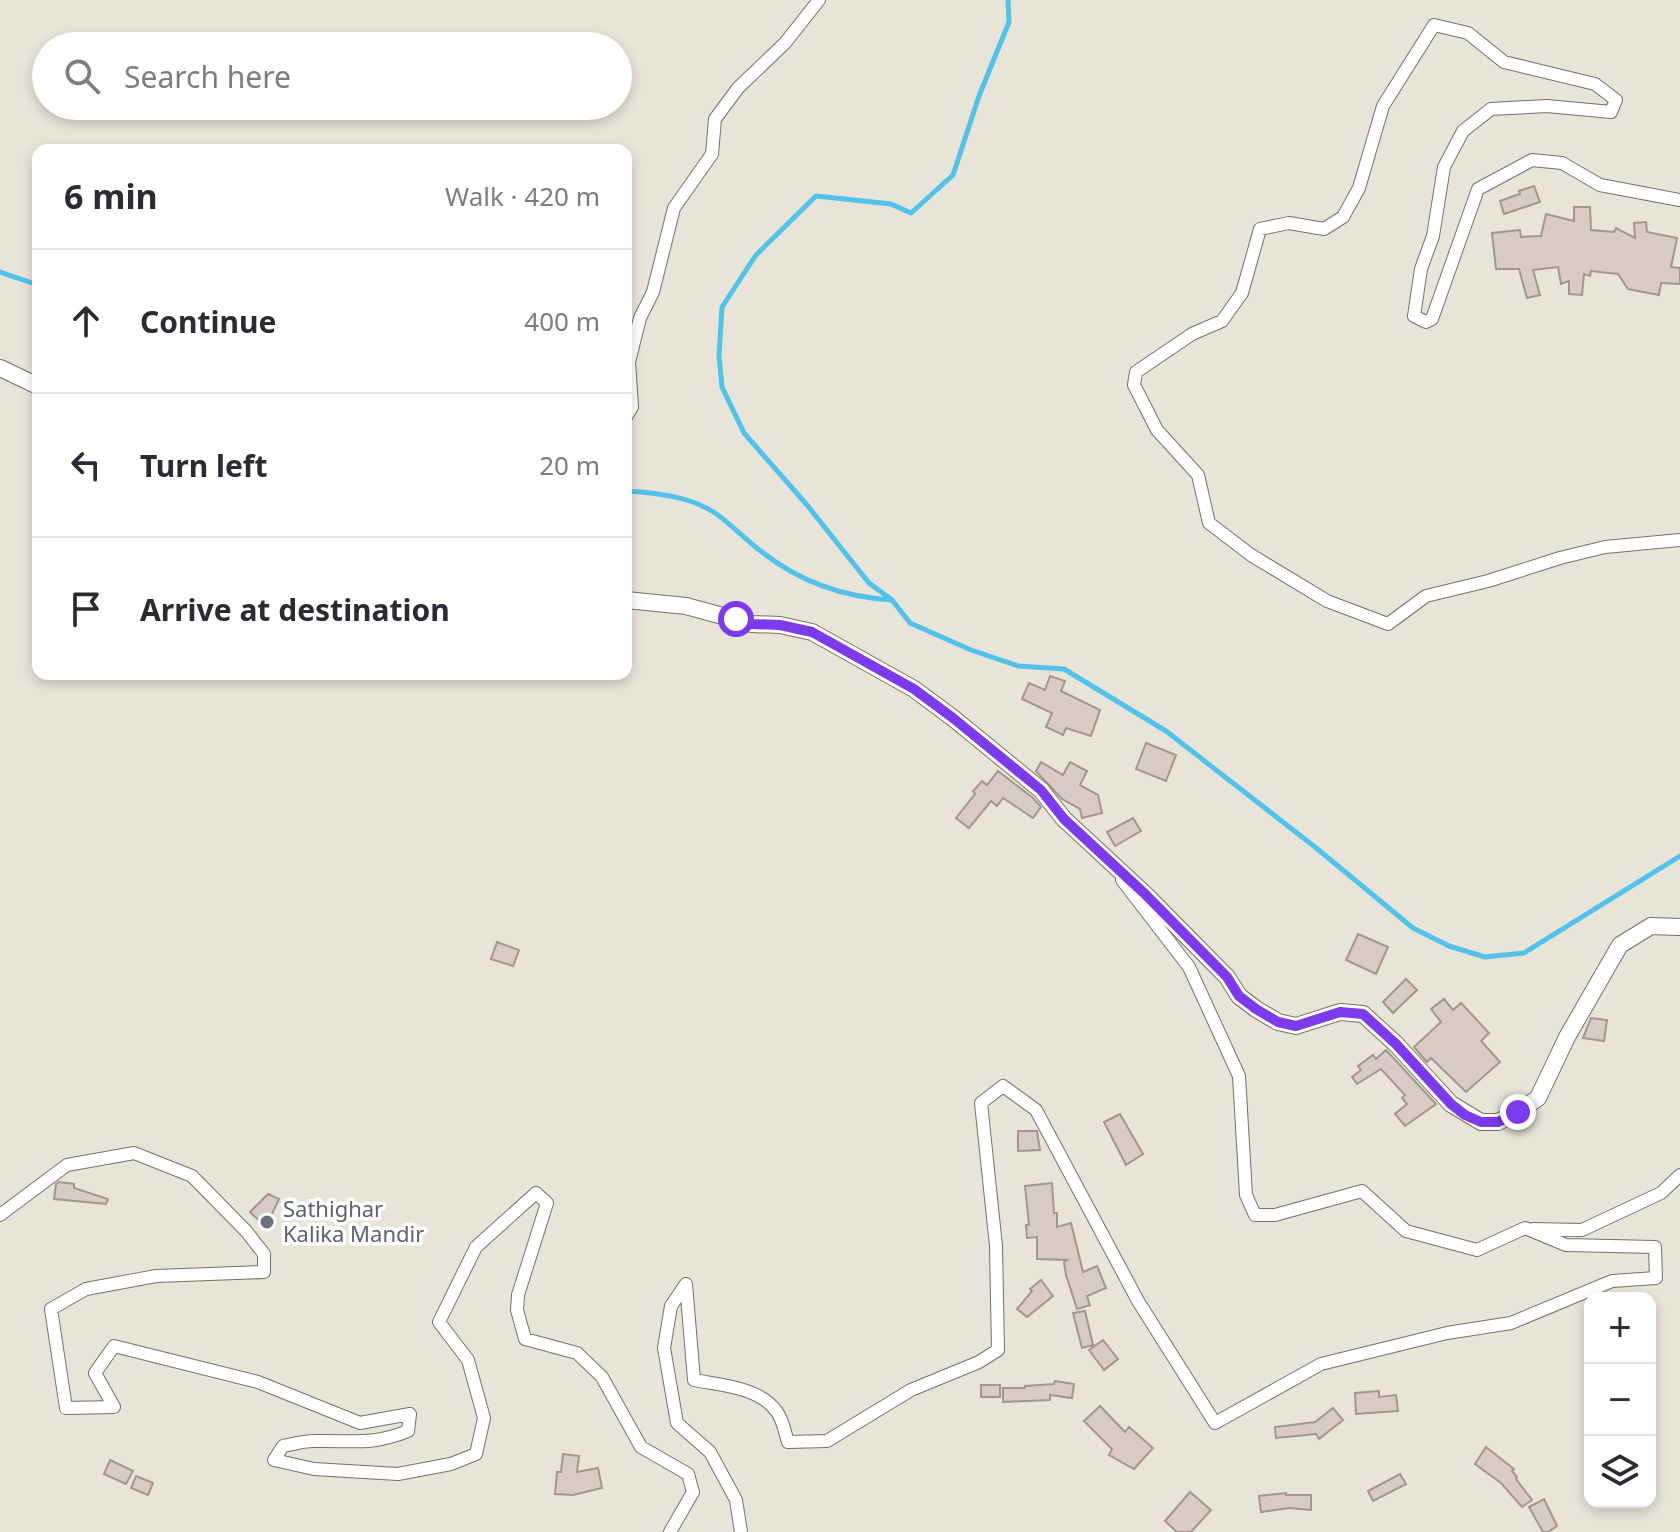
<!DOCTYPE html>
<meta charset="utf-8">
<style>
body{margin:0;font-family:"Noto Sans",sans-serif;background:#f7f7f7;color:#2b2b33}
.controls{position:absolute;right:24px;bottom:24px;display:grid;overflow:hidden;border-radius:16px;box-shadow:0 4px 12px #0003}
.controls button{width:72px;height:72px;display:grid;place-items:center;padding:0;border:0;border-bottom:2px solid #e1e1e2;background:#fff;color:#2b2b33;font:40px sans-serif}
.stop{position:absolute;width:24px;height:24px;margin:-18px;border:6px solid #7c3aed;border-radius:50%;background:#fff}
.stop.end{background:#7c3aed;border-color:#fff;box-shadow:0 2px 8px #0008}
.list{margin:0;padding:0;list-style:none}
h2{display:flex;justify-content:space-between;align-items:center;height:104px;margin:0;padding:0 32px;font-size:34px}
h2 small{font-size:26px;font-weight:400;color:#7c7c81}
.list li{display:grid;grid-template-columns:52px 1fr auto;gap:24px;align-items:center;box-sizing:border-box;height:144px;padding:0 32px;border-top:2px solid #e1e1e2}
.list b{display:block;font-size:30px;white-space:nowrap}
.list em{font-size:26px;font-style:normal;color:#7c7c81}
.icon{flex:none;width:44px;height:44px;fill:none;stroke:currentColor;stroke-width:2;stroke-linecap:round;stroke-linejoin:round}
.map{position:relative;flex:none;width:1680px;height:1532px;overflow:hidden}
.search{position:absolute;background:#fff;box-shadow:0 4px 12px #0003;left:32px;top:32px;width:600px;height:88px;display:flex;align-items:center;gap:20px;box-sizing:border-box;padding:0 28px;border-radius:44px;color:#7c7c81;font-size:30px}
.panel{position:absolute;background:#fff;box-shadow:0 4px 12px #0003;left:32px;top:144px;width:600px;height:536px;border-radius:16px}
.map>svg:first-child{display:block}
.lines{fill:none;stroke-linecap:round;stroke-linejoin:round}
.stream{stroke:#51c3eb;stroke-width:5}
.building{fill:#d8cbc5;stroke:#a39691;stroke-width:2}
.minor-casing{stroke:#747166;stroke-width:14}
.tertiary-casing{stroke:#747166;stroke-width:18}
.minor{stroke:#fff;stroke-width:12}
.tertiary{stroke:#fff;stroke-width:16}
.route{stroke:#7c3aed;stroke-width:10}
.worship-dot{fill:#6b7280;stroke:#fff;stroke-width:3}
.labels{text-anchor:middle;stroke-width:7;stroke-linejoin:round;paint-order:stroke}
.worship-label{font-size:22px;fill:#5b616d;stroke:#fff;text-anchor:start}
</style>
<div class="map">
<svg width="1680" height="1532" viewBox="0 0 1680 1532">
<rect width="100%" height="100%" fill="#e8e4d8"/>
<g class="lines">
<path class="stream" d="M1008,0L1009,22L979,96L953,175L911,213L891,204L816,196L756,255L722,307L719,356L722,387L744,433L807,505L869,583L892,600L910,623L971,650L1018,666L1064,669L1166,731L1315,847L1413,928L1449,946L1485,957L1524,953L1680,856
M0,272L38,285
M626,491C655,493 690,496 715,513C731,524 746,540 762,552C800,582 844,597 892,600"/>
</g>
<path class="building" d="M1534,186L1540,202L1504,214L1500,201L1520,194L1519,191Z
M1574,207H1590L1591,230L1614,232L1616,228L1635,238L1634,223L1646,222L1647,232L1677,238L1671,267L1680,268V284L1661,283L1659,295L1628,289L1618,274L1591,271L1590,276L1584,274L1582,295L1569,294V281L1561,284L1558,267L1533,270L1540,295L1527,298L1519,269H1496L1492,233L1520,230L1521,237L1541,236L1546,214L1574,221Z
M1050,676L1065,681L1061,691L1100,710L1091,736L1066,728L1063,735L1046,727L1052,713L1022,699L1029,683L1045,690Z
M1146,743L1176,755L1166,781L1136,769Z
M1041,762L1063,775L1070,762L1087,771L1080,785L1098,795L1102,813L1082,818L1080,809L1062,799L1036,771Z
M998,771L1033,798L1041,807L1033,818L1003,798L997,806L991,801L969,828L956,818L975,794L973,791L982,781L987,785Z
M1133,818L1141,831L1115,846L1107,832Z
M1358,934L1388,947L1376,974L1346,960Z
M497,942L519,950L513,966L491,959Z
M1406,979L1417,990L1393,1013L1383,1002Z
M1444,999L1453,1010L1461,1003L1489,1033L1481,1041L1500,1062L1466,1092L1431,1058L1427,1062L1414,1047L1441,1022L1431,1009Z
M1591,1018L1607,1020L1604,1041L1583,1038Z
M1386,1050L1436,1104L1405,1126L1395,1114L1407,1104L1402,1098L1405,1095L1381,1069L1357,1084L1352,1077L1361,1070L1358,1066L1373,1055L1376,1059Z
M1120,1114L1143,1154L1126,1165L1104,1122Z
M1018,1131H1037L1040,1150L1018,1151Z
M59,1182L74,1184V1188L108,1199L106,1204L54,1199L56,1184Z
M1052,1183L1054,1213H1057V1227L1071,1223L1083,1272L1097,1266L1106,1288L1087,1296L1090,1305L1077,1309L1066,1275L1064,1262L1067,1260L1037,1259V1237L1027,1238L1026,1225H1029L1025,1186Z
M268,1194L279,1199L266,1227L250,1212Z
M1041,1280L1053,1296L1027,1317L1017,1309L1032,1291L1030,1289Z
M1085,1311L1093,1345L1082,1348L1073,1313Z
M1103,1340L1118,1359L1104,1370L1089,1350Z
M1055,1381L1074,1384L1072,1398L1050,1395V1400L1003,1402V1388H1025V1386L1054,1384Z
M981,1385H1000V1397H981Z
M1379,1391V1397L1396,1395L1398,1411L1356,1414L1355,1393Z
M1100,1406L1125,1432L1129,1427L1153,1448L1134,1469L1109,1455L1112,1449L1084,1421Z
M1333,1408L1343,1420L1319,1439L1316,1434L1276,1438L1275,1427L1315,1422Z
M1486,1447L1514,1469L1512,1471L1517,1477L1516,1479L1532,1500L1522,1507L1501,1483L1475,1464Z
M563,1454L579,1456L577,1472L598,1468L602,1488L573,1495L555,1494L557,1472H561Z
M110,1460L133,1471L126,1484L104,1474Z
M1400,1474L1406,1484L1373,1501L1368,1491Z
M136,1476L153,1483L148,1495L131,1488Z
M1190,1492L1211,1510L1191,1532H1177L1165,1521Z
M1286,1493V1495H1311V1510L1289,1508L1261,1512L1259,1496Z
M1544,1499L1557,1526L1548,1532H1543L1529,1507Z"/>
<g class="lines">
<defs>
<path id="minor" d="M1680,200L1600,185L1562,163L1532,160L1478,189L1432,319L1426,322L1414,316L1421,269L1433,236L1444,167L1463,131L1491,109L1547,106L1611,112L1616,100L1595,84L1504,62L1468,33L1434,25L1383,106L1359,188L1343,217L1324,229L1289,223L1260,229L1242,293L1222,321L1192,334L1136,372L1134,385L1157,430L1198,475L1209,523L1251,555L1327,601L1388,624L1426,596L1488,581L1560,558L1605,547L1680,540
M626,417L632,407L629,362L640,318L653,292L674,208L712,154L715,119L738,88L785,43L819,0
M0,1215L67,1165L134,1153L192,1176L246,1231L264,1254V1272L156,1276L86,1289L51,1309L66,1408L114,1407L95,1373L114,1346L258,1382L360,1423L410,1414L408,1431C371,1446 352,1440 314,1441C304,1441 293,1444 283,1446L274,1460L314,1469L398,1474L451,1464L476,1454L484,1418L468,1360L439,1322L476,1247L536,1193L547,1203L518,1295L517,1310L525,1339L577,1353L602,1377L641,1447L688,1474L693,1492L670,1532
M1533,1229L1582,1230L1661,1193L1680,1175
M741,1532L736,1500L710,1452L677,1423L664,1348L671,1306L686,1284L694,1380C720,1385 760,1387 777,1412C783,1420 785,1433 788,1442L827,1441L911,1390L979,1362L998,1350L996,1246L981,1103L1003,1086L1036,1110L1138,1301L1215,1423L1321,1364L1447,1333L1511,1323L1612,1281L1656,1278L1655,1247L1566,1245L1525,1228L1477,1250L1406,1231L1362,1191L1275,1215H1255L1246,1195L1239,1076L1189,967L1122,880"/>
<path id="tertiary" d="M0,368L38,386
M626,600L686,606L752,624L780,625L812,632L914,689L953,718L1041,790L1064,819L1145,894L1227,977L1239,996L1256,1009L1278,1022L1296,1026L1340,1012L1363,1014L1396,1044L1451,1104L1481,1122H1498L1518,1112L1538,1098L1567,1037L1620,945L1651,926L1680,927"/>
</defs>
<use href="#minor" class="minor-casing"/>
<use href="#tertiary" class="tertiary-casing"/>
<use href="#minor" class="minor"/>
<use href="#tertiary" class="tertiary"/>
</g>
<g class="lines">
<path class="route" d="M736,619L752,624L780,625L812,632L914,689L953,718L1041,790L1064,819L1145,894L1227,977L1239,996L1256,1009L1278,1022L1296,1026L1340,1012L1363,1014L1396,1044L1451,1104L1465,1115L1481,1122H1498L1518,1112"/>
</g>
<circle class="worship-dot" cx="267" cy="1222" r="8"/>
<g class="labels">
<g class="worship-label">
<text x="283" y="1217">Sathighar<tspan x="283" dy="25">Kalika Mandir</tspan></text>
</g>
</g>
</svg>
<div class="controls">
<button>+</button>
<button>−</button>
<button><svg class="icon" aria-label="layers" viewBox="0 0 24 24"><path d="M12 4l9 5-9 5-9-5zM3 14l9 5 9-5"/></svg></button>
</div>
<div class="stop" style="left:736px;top:619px"></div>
<div class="stop end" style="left:1518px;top:1112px"></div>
<div class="search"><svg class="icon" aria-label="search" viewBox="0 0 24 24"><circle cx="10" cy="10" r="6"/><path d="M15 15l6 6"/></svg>Search here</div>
<section class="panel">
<h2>6 min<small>Walk · 420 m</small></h2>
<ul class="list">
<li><svg class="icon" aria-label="ahead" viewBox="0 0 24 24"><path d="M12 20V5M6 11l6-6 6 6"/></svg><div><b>Continue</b></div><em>400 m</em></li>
<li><svg class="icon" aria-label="left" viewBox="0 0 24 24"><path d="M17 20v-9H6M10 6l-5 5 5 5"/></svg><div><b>Turn left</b></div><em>20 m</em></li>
<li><svg class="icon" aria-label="arrive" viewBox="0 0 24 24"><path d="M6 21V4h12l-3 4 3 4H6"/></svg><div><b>Arrive at destination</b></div></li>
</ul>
</section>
</div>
